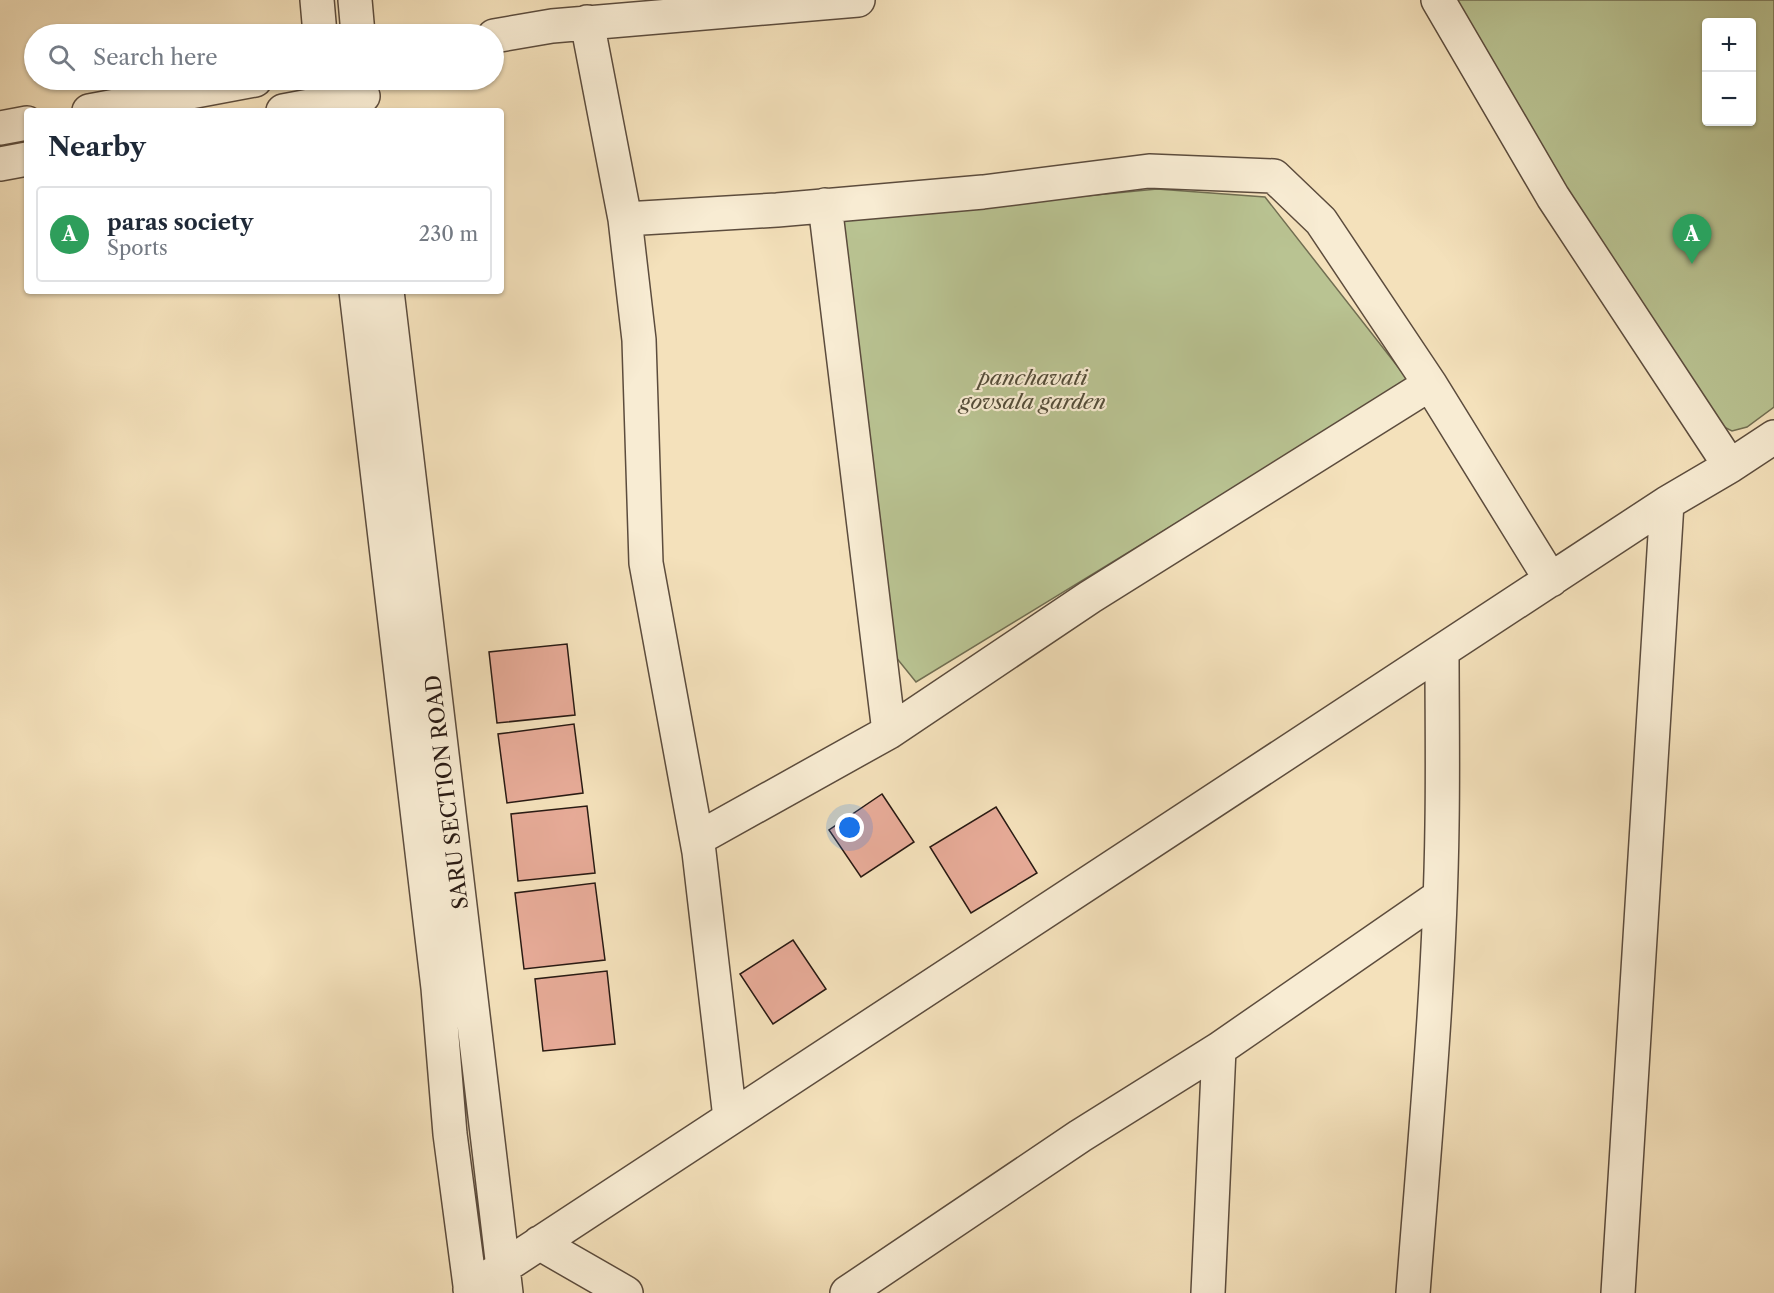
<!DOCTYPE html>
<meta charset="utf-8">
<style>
body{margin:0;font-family:"Libre Caslon Text",serif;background:#f6f6f7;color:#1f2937}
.controls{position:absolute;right:18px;top:18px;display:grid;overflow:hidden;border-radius:6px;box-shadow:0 2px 4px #0004}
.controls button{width:54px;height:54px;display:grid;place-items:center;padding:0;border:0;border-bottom:2px solid #e0e1e3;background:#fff;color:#1f2937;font:30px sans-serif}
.you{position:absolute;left:850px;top:828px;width:21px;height:21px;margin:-15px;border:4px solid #fff;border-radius:50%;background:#1a73e8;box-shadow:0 0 0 9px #1a73e833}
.badge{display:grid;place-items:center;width:39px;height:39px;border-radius:50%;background:#0f766e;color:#fff;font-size:20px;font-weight:700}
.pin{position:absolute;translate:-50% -50px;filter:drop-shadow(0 2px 3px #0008)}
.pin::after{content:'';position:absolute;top:32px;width:21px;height:18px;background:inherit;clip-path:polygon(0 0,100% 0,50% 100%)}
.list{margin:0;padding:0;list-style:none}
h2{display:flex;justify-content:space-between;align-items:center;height:78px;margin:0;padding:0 24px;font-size:26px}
h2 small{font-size:20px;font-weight:400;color:#747a83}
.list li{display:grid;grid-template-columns:39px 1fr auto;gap:18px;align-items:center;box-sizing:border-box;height:96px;margin:0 12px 12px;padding:0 12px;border:2px solid #e0e1e3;border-radius:6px}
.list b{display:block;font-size:22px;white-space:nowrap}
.list p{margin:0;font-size:20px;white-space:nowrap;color:#747a83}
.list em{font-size:20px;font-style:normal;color:#747a83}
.icon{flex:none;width:33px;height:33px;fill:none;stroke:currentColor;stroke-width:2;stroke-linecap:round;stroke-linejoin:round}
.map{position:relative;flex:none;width:1774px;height:1293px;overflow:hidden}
.search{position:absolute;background:#fff;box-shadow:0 2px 4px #0004;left:24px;top:24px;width:480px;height:66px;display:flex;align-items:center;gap:15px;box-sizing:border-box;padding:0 21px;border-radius:33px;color:#747a83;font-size:22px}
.panel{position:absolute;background:#fff;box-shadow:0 2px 4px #0004;left:24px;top:108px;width:480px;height:186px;border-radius:6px}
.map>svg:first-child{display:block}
.green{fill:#b9c392;stroke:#716e52;stroke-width:1.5;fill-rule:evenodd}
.building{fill:#e7ab98;stroke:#291a13;stroke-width:1.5}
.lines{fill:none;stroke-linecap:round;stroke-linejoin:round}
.minor-casing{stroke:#5c4c3d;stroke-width:36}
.minor{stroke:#f8ecd3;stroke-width:33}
.labels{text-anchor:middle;stroke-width:4.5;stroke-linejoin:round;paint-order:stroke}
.park-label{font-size:21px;font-style:italic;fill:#544d39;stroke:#f8ecd3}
.street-label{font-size:21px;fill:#291a13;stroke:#f8ecd3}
</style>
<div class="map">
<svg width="1774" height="1293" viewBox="0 0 1774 1293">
<rect width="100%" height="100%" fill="#f4e1bb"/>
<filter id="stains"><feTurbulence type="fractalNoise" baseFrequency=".00333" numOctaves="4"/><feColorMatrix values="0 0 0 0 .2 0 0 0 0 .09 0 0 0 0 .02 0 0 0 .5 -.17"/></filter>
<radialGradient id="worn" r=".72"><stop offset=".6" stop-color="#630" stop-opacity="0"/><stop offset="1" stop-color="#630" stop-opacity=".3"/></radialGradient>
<path class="green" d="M1440,0H1774V407L1747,427L1732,431L1722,426ZM1706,22H1752V122H1706Z
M1157,189L1265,197L1409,381L916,682L882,640L841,220Z"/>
<path class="building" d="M567,644L575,715L497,723L489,652Z
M574,724L583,793L507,803L498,734Z
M882,794L914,842L861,877L829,830Z
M587,806L595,873L518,881L511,814Z
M996,807L1037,873L971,913L930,847Z
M595,883L605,960L524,969L515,893Z
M793,940L826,989L773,1024L740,974Z
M607,971L615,1044L543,1051L535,979Z"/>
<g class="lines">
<defs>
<path id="minor" d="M317,0L320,34
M355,0L358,34
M1438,0L1553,197L1730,466
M587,22L625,219L639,340L646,563L699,852L730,1118
M494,36L552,26L858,0
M89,111L255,80
M283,111L363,96
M0,128L27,123
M0,164L27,159
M825,205L889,732
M625,219L777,210L983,192L1149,171L1274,176L1321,221L1430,384L1551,580
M356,291L438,988L450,1134L471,1293
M387,291L506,1293
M697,839L889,732L1090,597L1430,384
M539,1243L626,1293
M470,1289L1667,503L1730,466L1774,437
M847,1293L1080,1136L1219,1049L1440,896
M1208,1293L1219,1049
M1413,1293C1425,1137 1440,981 1442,825C1443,767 1442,709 1442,651
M1618,1293L1667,503"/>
</defs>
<use href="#minor" class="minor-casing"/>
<use href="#minor" class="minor"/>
</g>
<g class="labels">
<g class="park-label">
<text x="1033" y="385">panchavati<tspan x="1033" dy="24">govsala garden</tspan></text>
</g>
<g class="street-label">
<text transform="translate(447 792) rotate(-97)" y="7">SARU SECTION ROAD</text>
</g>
</g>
<rect width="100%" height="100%" filter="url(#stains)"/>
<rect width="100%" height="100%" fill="url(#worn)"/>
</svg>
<div class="controls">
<button>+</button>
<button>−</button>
</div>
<div class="you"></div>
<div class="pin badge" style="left:1692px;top:264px;background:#2e9e5b">A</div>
<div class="search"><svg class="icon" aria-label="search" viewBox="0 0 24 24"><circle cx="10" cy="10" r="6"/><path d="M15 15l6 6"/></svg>Search here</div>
<section class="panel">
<h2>Nearby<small></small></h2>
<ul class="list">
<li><span class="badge" style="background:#2e9e5b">A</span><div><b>paras society</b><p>Sports</p></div><em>230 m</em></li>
</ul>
</section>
</div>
